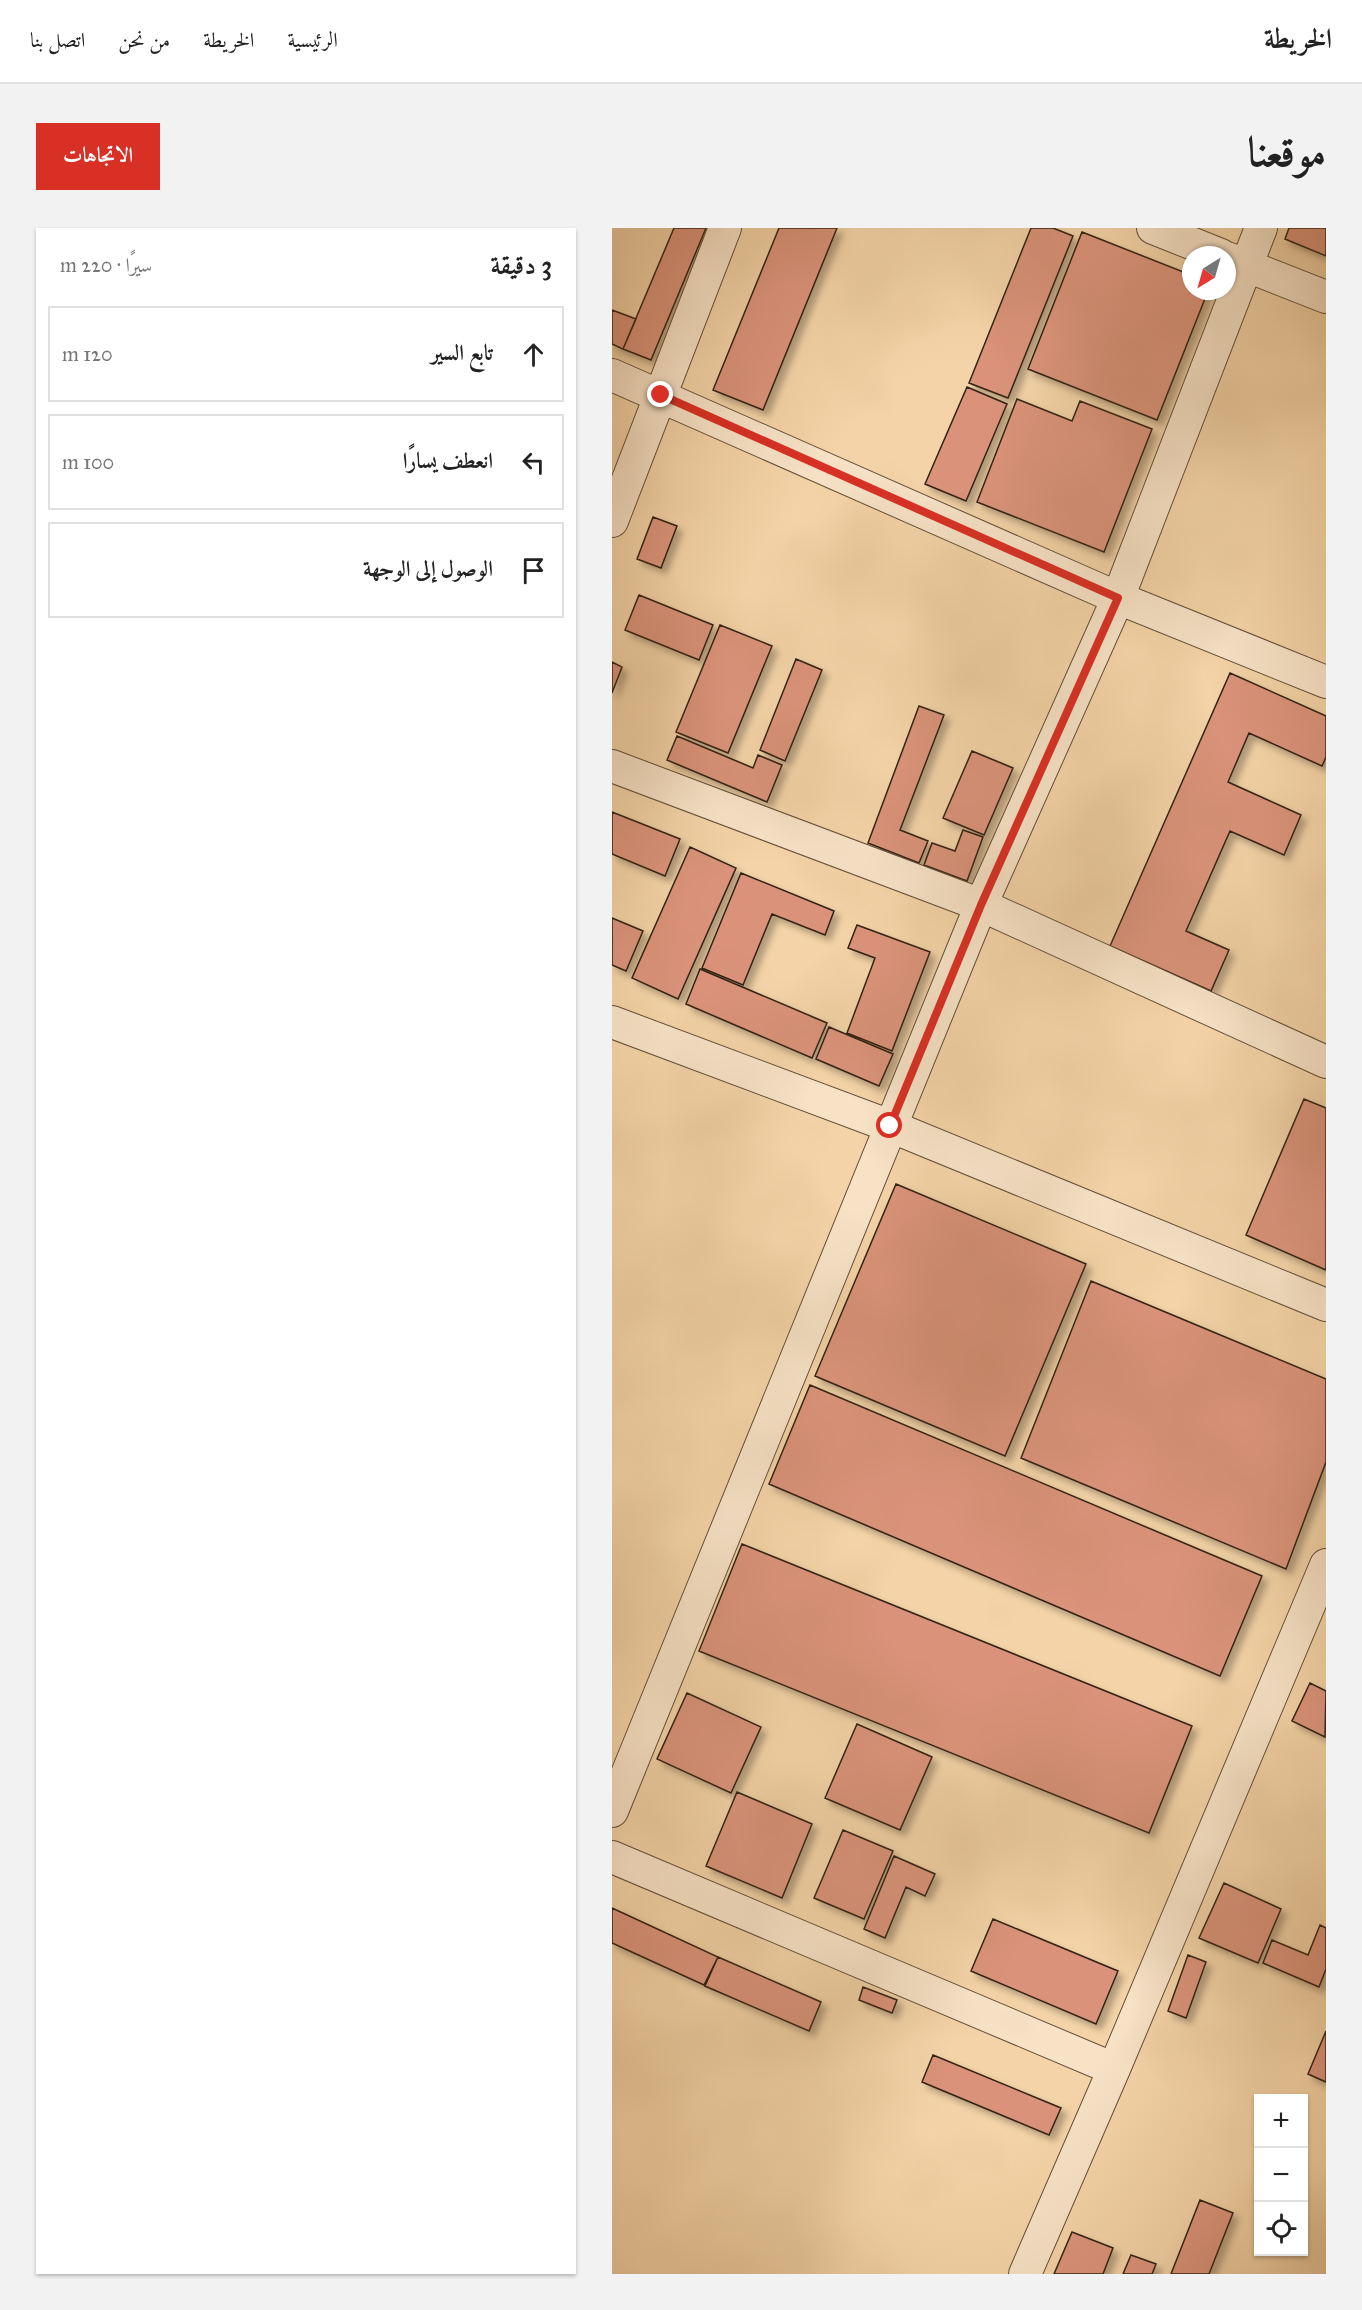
<!DOCTYPE html>
<html lang="ar">
<meta charset="utf-8">
<style>
body{margin:0;font-family:"IM FELL Great Primer",Amiri,serif;background:#f2f2f2;color:#222;direction:rtl}
.controls{position:absolute;right:18px;bottom:18px;display:grid;overflow:hidden;border-radius:0px;box-shadow:0 2px 4px #0004}
.controls button{width:54px;height:54px;display:grid;place-items:center;padding:0;border:0;border-bottom:2px solid #e0e0e0;background:#fff;color:#222;font:30px sans-serif}
.compass{position:absolute;left:570px;top:18px;width:54px;height:54px;border-radius:50%;background:#fff;box-shadow:0 2px 4px #0004;rotate:217deg}
.stop{position:absolute;width:18px;height:18px;margin:-14px;border:4px solid #d93025;border-radius:50%;background:#fff}
.stop.end{background:#d93025;border-color:#fff;box-shadow:0 2px 6px #0008}
.list{margin:0;padding:0;list-style:none}
h2{display:flex;justify-content:space-between;align-items:center;height:78px;margin:0;padding:0 24px;font-size:26px}
h2 small{font-size:20px;font-weight:400;color:#767676}
.list li{display:grid;grid-template-columns:39px 1fr auto;gap:18px;align-items:center;box-sizing:border-box;height:96px;margin:0 12px 12px;padding:0 12px;border:2px solid #e0e0e0;border-radius:0px}
.list b{display:block;font-size:22px;white-space:nowrap}
.list em{font-size:20px;font-style:normal;color:#767676}
.icon{flex:none;width:33px;height:33px;fill:none;stroke:currentColor;stroke-width:2;stroke-linecap:round;stroke-linejoin:round}
.map{position:relative;flex:none;width:714px;height:2046px;overflow:hidden;direction:ltr;border-radius:0px}
header{display:flex;align-items:center;gap:36px;box-sizing:border-box;height:84px;padding:0 30px;background:#fff;border-bottom:2px solid #e0e0e0}
header strong{font-size:28px}
nav{display:flex;gap:33px;margin-inline-start:auto;font-size:21px}
.intro{display:flex;align-items:center;justify-content:space-between;box-sizing:border-box;height:144px;padding:0 36px}
h1{margin:0;font-size:42px}
.button{padding:15px 27px;border-radius:0px;background:#d93025;color:#fff;font-size:21px;font-weight:700}
main{display:flex;gap:36px;padding:0 36px}
aside{flex:1;background:#fff;border-radius:0px;box-shadow:0 2px 4px #0004}
.map>svg:first-child{display:block}
.building{fill:#da937a;stroke:#332312;stroke-width:1.5;filter:url(#shadow)}
.lines{fill:none;stroke-linecap:round;stroke-linejoin:round}
.minor-casing{stroke:#634f37;stroke-width:34}
.minor{stroke:#f7e2c6;stroke-width:32}
.route{stroke:#d93025;stroke-width:8}
</style>
<header>
<strong>الخريطة</strong>
<nav><a>الرئيسية</a><a>الخريطة</a><a>من نحن</a><a>اتصل بنا</a></nav>
</header>
<div class="intro"><h1>موقعنا</h1><a class="button">الاتجاهات</a></div>
<main>
<div class="map">
<svg width="714" height="2046" viewBox="0 0 714 2046">
<defs>
<filter id="shadow"><feDropShadow dx="5.5" dy="5.5" stdDeviation="3" flood-color="#0004"/></filter>
</defs>
<rect width="100%" height="100%" fill="#f3d3a7"/>
<filter id="stains"><feTurbulence type="fractalNoise" baseFrequency=".00333" numOctaves="4"/><feColorMatrix values="0 0 0 0 .2 0 0 0 0 .09 0 0 0 0 .02 0 0 0 .5 -.17"/></filter>
<radialGradient id="worn" r=".72"><stop offset=".6" stop-color="#630" stop-opacity="0"/><stop offset="1" stop-color="#630" stop-opacity=".3"/></radialGradient>
<path class="building" d="M62,0H94L39,132L11,121Z
M167,0H225L151,182L101,162Z
M419,0H441L461,8L396,170L357,155Z
M677,0H714V28L673,11Z
M470,4L579,47V63H596L545,192L416,141Z
M0,82L24,91L11,121L0,116Z
M355,159L395,176L354,273L313,256Z
M405,171L460,193L468,173L540,201L492,324L365,274Z
M41,289L65,298L49,340L25,331Z
M27,367L101,397L87,432L13,402Z
M108,397L160,418L116,525L64,504Z
M184,431L210,442L173,533L148,522Z
M0,434L10,439L0,465Z
M618,445L714,488V529L710,538L637,505L616,554L689,587L672,627L618,603L574,703L617,722L599,763L498,718Z
M307,478L332,487L288,602L316,613L307,635L256,615Z
M65,508L141,540L146,527L170,537L155,574L55,532Z
M360,523L401,540L372,607L331,590Z
M0,584L68,611L53,648L0,626Z
M351,602L371,609L355,653L312,637L320,615L343,623Z
M78,619L124,640L66,771L20,750Z
M129,645L222,683L213,707L160,686L131,757L90,740Z
M0,690L31,703L14,743L0,737Z
M245,697L318,724L280,823L235,805L263,730L236,720Z
M88,741L215,795L200,830L74,776Z
M217,799L281,826L267,858L204,831Z
M692,871L714,880V1042L634,1007Z
M284,956L474,1036L393,1228L203,1148Z
M479,1053L714,1151V1234L674,1341L409,1230Z
M198,1157L650,1348L608,1448L157,1256Z
M130,1316L580,1498L537,1605L87,1423Z
M698,1455L714,1463L713,1509L680,1493Z
M75,1465L149,1499L119,1565L45,1531Z
M245,1496L320,1529L288,1602L213,1570Z
M125,1564L200,1596L170,1670L94,1638Z
M231,1602L281,1623L252,1691L202,1670Z
M282,1628L323,1646L313,1668L294,1659L273,1710L252,1701Z
M612,1655L669,1681L646,1735L587,1710Z
M0,1680L106,1729L92,1757L0,1715Z
M381,1691L506,1743L484,1796L359,1743Z
M708,1697L714,1700V1741L707,1759L651,1735L660,1712L696,1727Z
M576,1727L594,1734L574,1790L556,1783Z
M106,1729L209,1774L197,1803L93,1758Z
M251,1759L285,1772L280,1785L247,1772Z
M714,1803V1854L696,1846Z
M321,1827L449,1880L437,1907L310,1854Z
M588,1972L621,1985L597,2046H559Z
M460,2004L501,2020L491,2046H442Z
M519,2027L544,2036L540,2046H511Z"/>
<g class="lines">
<defs>
<path id="minor" d="M541,0L609,27
M615,30L714,69
M0,147L506,370L714,454
M0,293L113,0
M0,538L369,677L714,834
M0,794L278,898L714,1077
M0,1583L369,677L506,370L649,0
M0,1629L502,1841
M413,2046L502,1841L714,1337"/>
</defs>
<use href="#minor" class="minor-casing"/>
<use href="#minor" class="minor"/>
</g>
<g class="lines">
<path class="route" d="M49,167L506,370L369,677L278,898"/>
</g>
<rect width="100%" height="100%" filter="url(#stains)"/>
<rect width="100%" height="100%" fill="url(#worn)"/>
</svg>
<div class="controls">
<button>+</button>
<button>−</button>
<button><svg class="icon" aria-label="locate" viewBox="0 0 24 24"><circle cx="12" cy="12" r="6"/><path d="M12 2v4M12 18v4M2 12h4M18 12h4"/></svg></button>
</div>
<svg class="compass" viewBox="-18 -18 36 36"><path d="M0-13l5 13h-10z" fill="#e53935"/><path d="M0 13l5-13h-10z" fill="#767676"/></svg>
<div class="stop" style="left:278px;top:898px"></div>
<div class="stop end" style="left:49px;top:167px"></div>
</div>
<aside>
<h2>3 دقيقة<small>سيرًا · 220 m</small></h2>
<ul class="list">
<li><svg class="icon" aria-label="ahead" viewBox="0 0 24 24"><path d="M12 20V5M6 11l6-6 6 6"/></svg><div><b>تابع السير</b></div><em>120 m</em></li>
<li><svg class="icon" aria-label="left" viewBox="0 0 24 24"><path d="M17 20v-9H6M10 6l-5 5 5 5"/></svg><div><b>انعطف يسارًا</b></div><em>100 m</em></li>
<li><svg class="icon" aria-label="arrive" viewBox="0 0 24 24"><path d="M6 21V4h12l-3 4 3 4H6"/></svg><div><b>الوصول إلى الوجهة</b></div></li>
</ul>
</aside>
</main>
